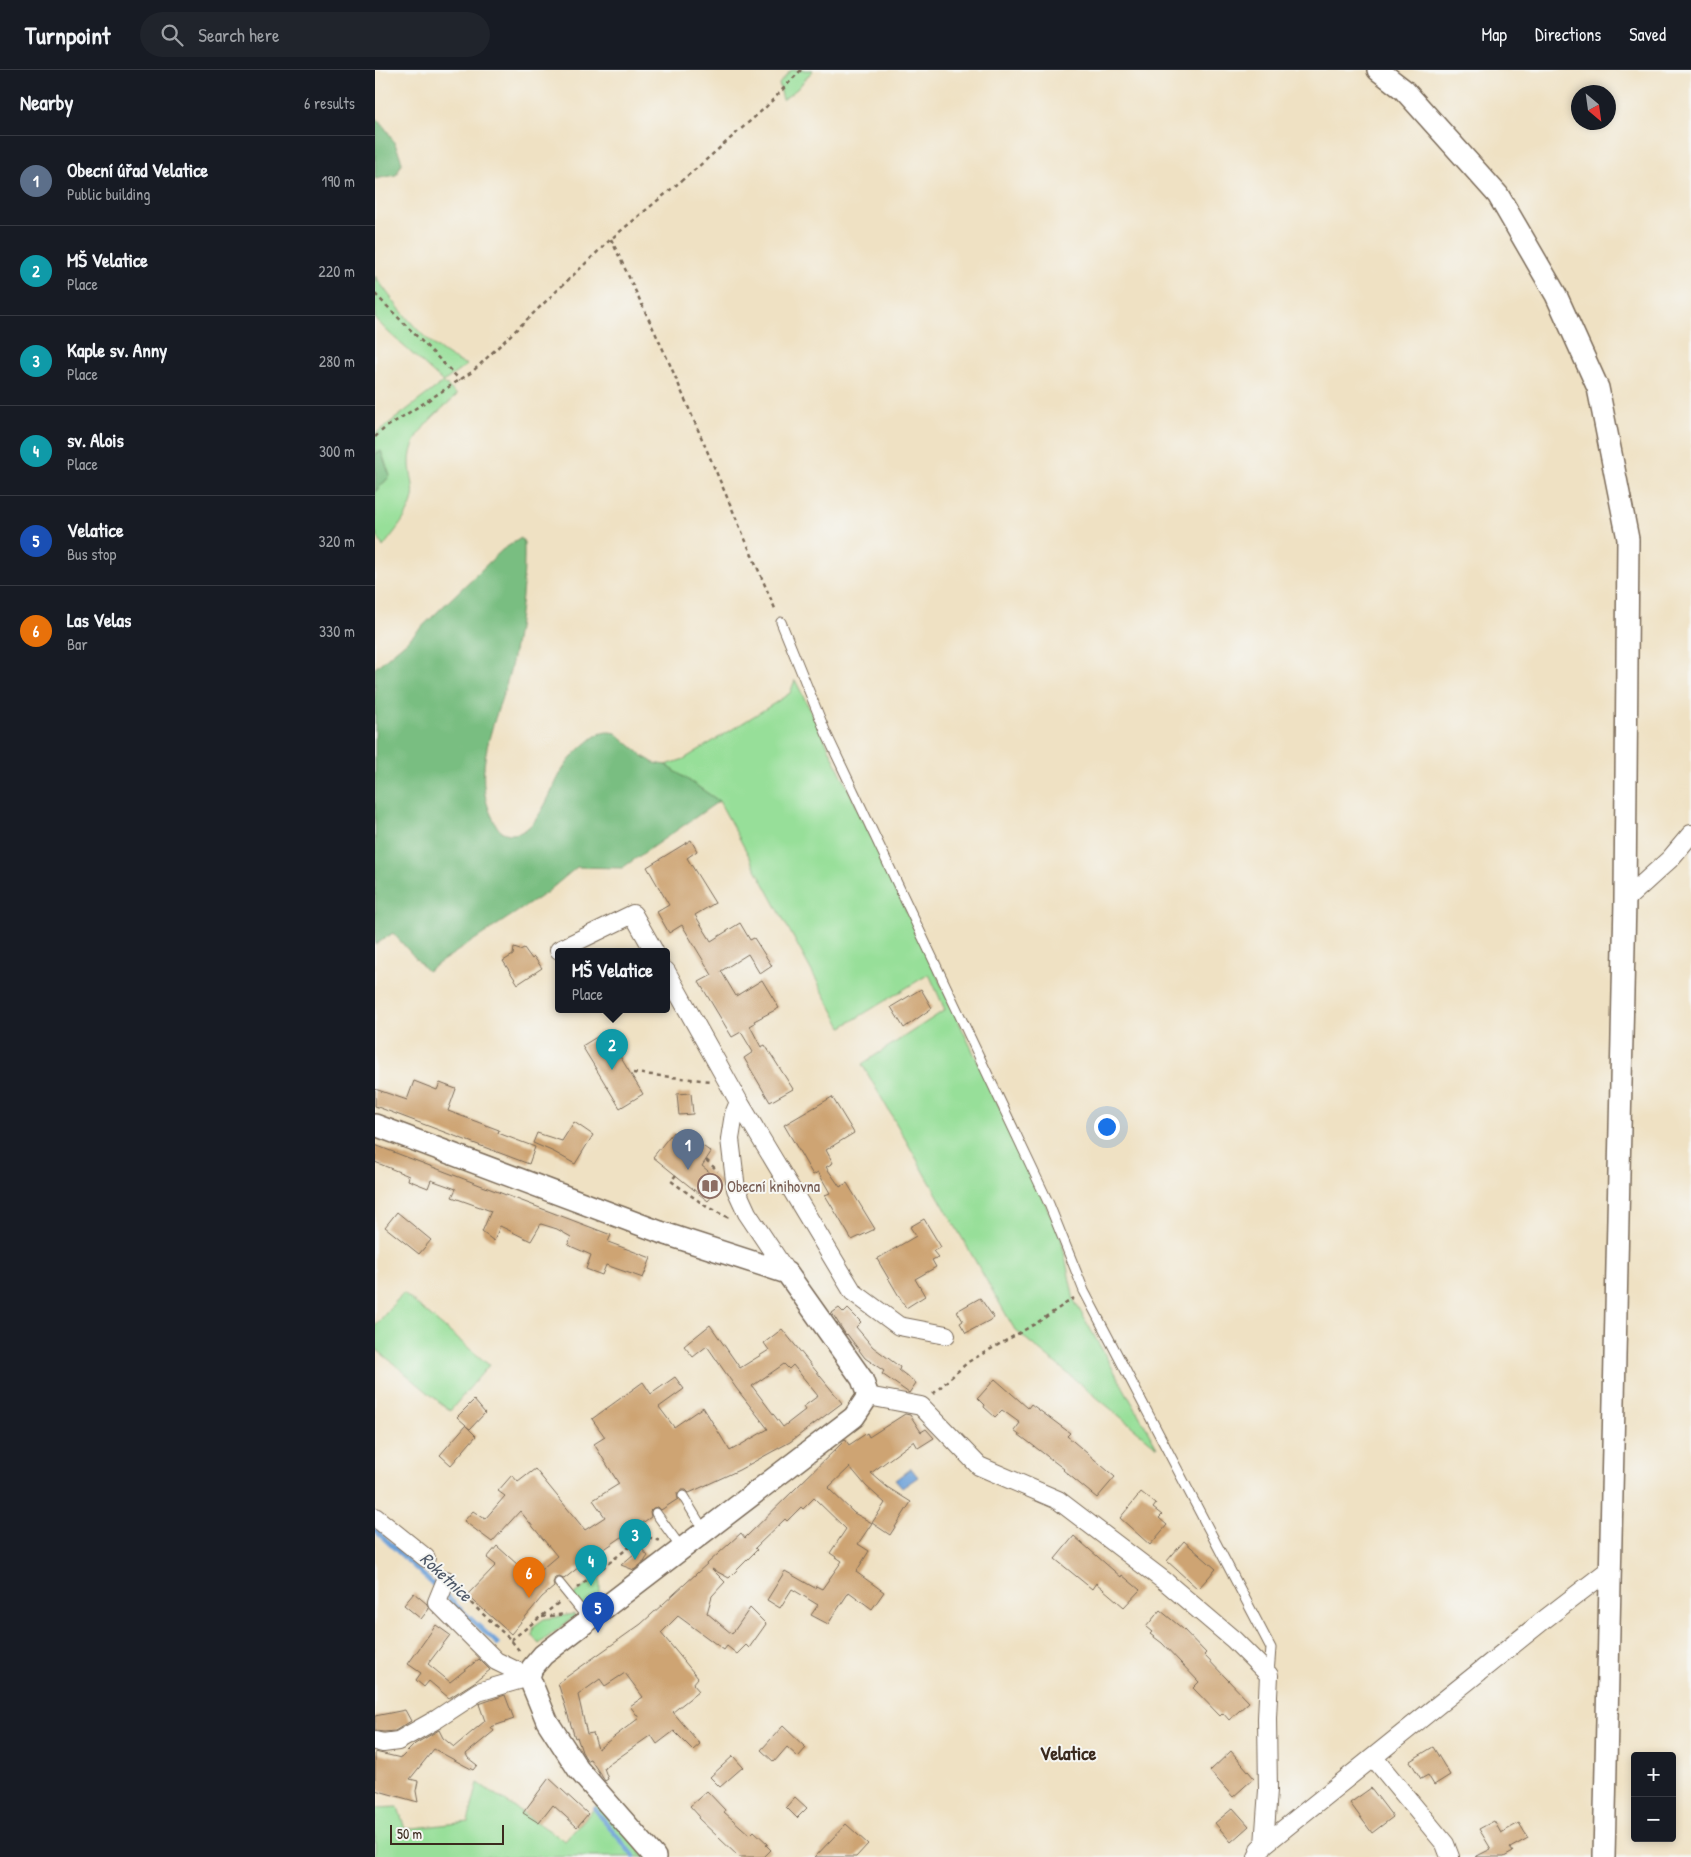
<!DOCTYPE html>
<meta charset="utf-8">
<style>
body{margin:0;font-family:"Patrick Hand",sans-serif;background:#20242c;color:#f1f3f6}
.controls{position:absolute;right:15px;bottom:15px;display:grid;overflow:hidden;border-radius:5px;box-shadow:0 2px 8px #0003}
.controls button{width:45px;height:45px;display:grid;place-items:center;padding:0;border:0;border-bottom:1px solid #363941;background:#171b24;color:#f1f3f6;font:25px sans-serif}
.compass{position:absolute;left:1196px;top:15px;width:45px;height:45px;border-radius:50%;background:#171b24;box-shadow:0 2px 8px #0003;rotate:151deg}
.scale{position:absolute;left:15px;bottom:12px;width:114px;box-sizing:border-box;padding-left:5px;border:2px solid #3b2a1e;border-top:0;font-size:14px;line-height:18px;white-space:nowrap;color:#3b2a1e;-webkit-text-stroke:4px #f6f6f2;paint-order:stroke}
.you{position:absolute;left:731px;top:1056px;width:18px;height:18px;margin:-12px;border:4px solid #fff;border-radius:50%;background:#1a73e8;box-shadow:0 0 0 8px #1a73e833}
.badge{display:grid;place-items:center;width:32px;height:32px;border-radius:50%;background:#7c3aed;color:#fff;font-size:16px;font-weight:700}
.pin{position:absolute;translate:-50% -41px;filter:drop-shadow(0 1px 2px #0008)}
.pin::after{content:'';position:absolute;top:26px;width:18px;height:15px;background:inherit;clip-path:polygon(0 0,100% 0,50% 100%)}
.popup{position:absolute;left:180px;top:878px;width:115px;height:65px;box-sizing:border-box;display:grid;place-content:center;border-radius:5px;background:#171b24;filter:drop-shadow(0 1px 4px #0005);font-size:16px;white-space:nowrap;color:#9ea1a6}
.popup b{font-size:19px;color:#f1f3f6}
.popup::after{content:'';position:absolute;left:50%;top:100%;margin-left:-10px;border:10px solid transparent;border-top-color:#171b24}
.list{margin:0;padding:0;list-style:none}
h2{display:flex;justify-content:space-between;align-items:center;height:65px;margin:0;padding:0 20px;font-size:21px}
h2 small{font-size:16px;font-weight:400;color:#9ea1a6}
.list li{display:grid;grid-template-columns:32px 1fr auto;gap:15px;align-items:center;box-sizing:border-box;height:90px;padding:0 20px;border-top:1px solid #363941}
.list b{display:block;font-size:19px;white-space:nowrap}
.list p{margin:0;font-size:16px;white-space:nowrap;color:#9ea1a6}
.list em{font-size:16px;font-style:normal;color:#9ea1a6}
.icon{flex:none;width:28px;height:28px;fill:none;stroke:currentColor;stroke-width:2;stroke-linecap:round;stroke-linejoin:round}
.map{position:relative;flex:none;width:1316px;height:1787px;overflow:hidden}
header{display:flex;align-items:center;gap:30px;box-sizing:border-box;height:70px;padding:0 25px;background:#171b24;border-bottom:1px solid #363941}
header strong{font-size:24px}
nav{display:flex;gap:28px;margin-inline-start:auto;font-size:18px}
.search{width:350px;height:45px;background:#20242c;display:flex;align-items:center;gap:12px;box-sizing:border-box;padding:0 18px;border-radius:28px;color:#9ea1a6;font-size:19px}
main{display:flex}
aside{flex:1;background:#171b24}
.map>svg:first-child{display:block}
.green{fill:#97df99;stroke:#69845c}
.forest{fill:#79be81;stroke:#5a7450}
.water{fill:#6ca0d8;stroke:#54657b}
.lines{fill:none;stroke-linecap:round;stroke-linejoin:round}
.stream{stroke:#6ca0d8;stroke-width:4.5}
.building{fill:#cea473;fill-rule:evenodd}
.service-casing{stroke:#7a6a58;stroke-width:11}
.minor-casing{stroke:#7a6a58;stroke-width:20}
.tertiary-casing{stroke:#7a6a58;stroke-width:24}
.path{stroke:#7a6a58;stroke-width:2.5;stroke-dasharray:4 4;stroke-linecap:butt}
.service{stroke:#fff;stroke-width:9}
.minor{stroke:#fff;stroke-width:18}
.tertiary{stroke:#fff;stroke-width:21}
.labels{text-anchor:middle;stroke-width:4;stroke-linejoin:round;paint-order:stroke}
.education-label{font-size:16px;fill:#785e54;stroke:#f6f6f2;text-anchor:start}
.water-label{font-size:18px;font-style:italic;fill:#4f5968;stroke:#f6f6f2}
.quarter-label{font-size:19px;font-weight:bold;fill:#3b2a1e;stroke:#f6f6f2}
</style>
<header>
<strong>Turnpoint</strong>
<div class="search"><svg class="icon" aria-label="search" viewBox="0 0 24 24"><circle cx="10" cy="10" r="6"/><path d="M15 15l6 6"/></svg>Search here</div>
<nav><a>Map</a><a>Directions</a><a>Saved</a></nav>
</header>
<main>
<aside>
<h2>Nearby<small>6 results</small></h2>
<ul class="list">
<li><span class="badge" style="background:#5c6f8a">1</span><div><b>Obecní úřad Velatice</b><p>Public building</p></div><em>190 m</em></li>
<li><span class="badge" style="background:#0f9aa8">2</span><div><b>MŠ Velatice</b><p>Place</p></div><em>220 m</em></li>
<li><span class="badge" style="background:#0f9aa8">3</span><div><b>Kaple sv. Anny</b><p>Place</p></div><em>280 m</em></li>
<li><span class="badge" style="background:#0f9aa8">4</span><div><b>sv. Alois</b><p>Place</p></div><em>300 m</em></li>
<li><span class="badge" style="background:#1a4fb4">5</span><div><b>Velatice</b><p>Bus stop</p></div><em>320 m</em></li>
<li><span class="badge" style="background:#e8710a">6</span><div><b>Las Velas</b><p>Bar</p></div><em>330 m</em></li>
</ul>
</aside>
<div class="map">
<svg width="1316" height="1787" viewBox="0 0 1316 1787">
<rect width="100%" height="100%" fill="#f6f6f2"/>
<filter id="ink" filterUnits="userSpaceOnUse"><feTurbulence type="fractalNoise" baseFrequency=".02" numOctaves="2"/><feDisplacementMap in="SourceGraphic" scale="10" xChannelSelector="R" yChannelSelector="G"/><feConvolveMatrix kernelMatrix="1 2 1 2 8 2 1 2 1" color-interpolation-filters="sRGB"/></filter>
<filter id="wash" filterUnits="userSpaceOnUse"><feTurbulence type="fractalNoise" baseFrequency=".0096" numOctaves="4" result="noise"/><feDisplacementMap in="SourceGraphic" scale="20" xChannelSelector="R" yChannelSelector="G"/><feGaussianBlur stdDeviation="1.12" result="paint"/><feColorMatrix in="noise" values="0 0 0 0 0 0 0 0 0 0 0 0 0 0 0 0 0 1.4 0 .05"/><feComposite in="paint" operator="in"/></filter>
<g filter="url(#wash)">
<rect width="100%" height="100%" fill="#efe1c3"/>
<path class="green" d="M416,0H438L423,18L408,30L404,14Z
M0,206C24,239 53,280 92,295L68,312L82,325C63,343 35,362 35,393C35,404 40,416 38,428C34,446 19,462 8,477L0,461V422L15,406L6,381L0,384V364L68,312L11,260L0,248Z
M420,610L443,655L686,1167L699,1230L782,1377L640,1260L487,994L570,940L554,904L467,957L344,731L291,695L309,689L400,633L415,623Z
M28,1223L114,1295L75,1341L0,1278V1256Z
M225,1504V1526L209,1538L198,1526Z
M199,1544L200,1546L164,1574L157,1566L159,1556L169,1549Z
M103,1713L190,1771L225,1732L270,1787H0V1738L23,1737L30,1759L93,1752Z"/>
<path class="forest" d="M0,48C12,56 24,79 27,93L21,105L0,109Z
M6,381L15,406L0,422V384Z
M146,468L149,472C150,512 145,552 137,592C127,640 95,692 115,742C118,748 121,757 126,761C129,763 134,764 137,764C163,764 176,718 188,699C195,688 204,679 214,671C222,664 230,660 241,663L268,686L279,693L291,695L344,731L247,798L202,797L171,823L52,901L18,863L0,875V598L31,572L127,480Z"/>
<path class="water" d="M536,1398L543,1407L527,1418L520,1410Z"/>
<g class="lines">
<path class="stream" d="M0,1460L63,1519
M69,1524L123,1574
M220,1739L259,1787"/>
</g>
<g id="blocks">
<path class="building" d="M316,770L322,781L312,788L340,833L320,845L336,871L365,853L375,870L379,868L397,896L385,904L373,884L346,901L361,926L387,910L404,938L379,951L380,953L375,956L386,977L390,975L418,1019L395,1032L369,988L378,982L366,962L357,967L324,912L337,905L307,855L294,863L282,842L294,835L272,797Z
M139,878L145,880L149,878L157,889L159,887L167,898L143,914L128,891L138,885Z
M546,919L557,938L529,958L516,937Z
M230,962L268,1024L245,1038L207,976Z
M39,1011L62,1020L65,1013L81,1019L73,1041L124,1060L123,1063L160,1077L154,1094L0,1036V1019L32,1030Z
M316,1023L318,1044L304,1045L302,1024Z
M457,1027L479,1063L451,1080L458,1093L451,1097L465,1117L472,1113L500,1159L477,1170L450,1125L455,1123L443,1102L438,1105L409,1055Z
M199,1052L218,1065L200,1094L179,1082L158,1073L162,1063L187,1071Z
M298,1062L317,1078L322,1072L336,1082L327,1096L348,1113L333,1131L278,1087Z
M0,1075L236,1165L233,1172L276,1188L268,1208L231,1195L227,1205L211,1199L216,1185L193,1175L196,1167L182,1159L166,1154L156,1171L125,1156L119,1171L107,1162L116,1141L77,1127L81,1119L56,1110L53,1118L33,1110L34,1106L0,1092Z
M22,1142L56,1170L44,1184L10,1157Z
M549,1149L566,1177L558,1181L563,1187L557,1190L561,1197L540,1209L550,1226L531,1238L502,1189L541,1166L535,1157Z
M605,1228L619,1248L591,1263L585,1253L588,1251L582,1241Z
M464,1238L469,1243L473,1239L486,1252L481,1257L498,1277L525,1297L524,1300L541,1313L534,1323L507,1304L509,1301L490,1288L472,1264L471,1265L457,1243Z
M335,1255L365,1298L394,1280L389,1273L407,1259L467,1333L415,1372L364,1400L314,1423L311,1420H305L302,1423L303,1429L286,1440L283,1437L278,1438L275,1441L276,1447L209,1493L189,1509L184,1507L180,1508L178,1513L179,1517L167,1527L136,1564L92,1525L121,1495L112,1488L122,1476L155,1506L160,1501L162,1503L182,1486L145,1441L117,1472L89,1451L98,1441L110,1449L130,1426L123,1421L137,1405L143,1412L160,1399L210,1460L230,1447L218,1430L244,1414L219,1374L230,1367L217,1349L268,1312L276,1324L300,1307L309,1319L284,1337L299,1357L328,1337L355,1381L393,1359L361,1318L332,1276L318,1287L309,1276ZM409,1294L414,1299L418,1295L443,1326L428,1337L430,1340L408,1357L377,1316Z
M620,1309L653,1338L656,1334L695,1363L692,1366L740,1407L722,1428L688,1400L689,1399L639,1361L645,1353L627,1340L620,1347L609,1337L610,1335L603,1328Z
M99,1330L110,1343L95,1359L91,1356L101,1366L76,1395L65,1385L91,1355L82,1347Z
M530,1344L535,1345L546,1362L551,1359L559,1368L543,1378L539,1371L496,1403L512,1417L536,1432L515,1465L497,1453L483,1474L494,1481L481,1502L509,1522L497,1539L474,1522L453,1554L436,1545L443,1535L417,1519L405,1538L392,1530L410,1501L440,1518L441,1516L447,1519L467,1491L455,1483L471,1459L439,1428L428,1439L426,1437L412,1451L410,1449L380,1478L382,1480L354,1508L337,1499L350,1512L337,1526L332,1543L357,1564L375,1538L391,1554L374,1578L371,1575L362,1584L352,1576L349,1580L303,1546L286,1563L323,1608L318,1614L324,1621L298,1642L325,1674L318,1680L299,1661L282,1674L276,1665L229,1698L233,1709L230,1711L215,1689L212,1690L207,1682L202,1667L200,1668L183,1613L266,1554L366,1463L370,1468L468,1372L470,1369L474,1375L492,1363L494,1367ZM475,1397L491,1416L510,1433L497,1453L479,1443L453,1418ZM250,1603L268,1627L255,1636L264,1648L223,1679L218,1663L212,1664L203,1625L225,1609L230,1616Z
M766,1422L781,1434L778,1438L787,1445L784,1448L792,1455L775,1475L745,1448Z
M699,1466L746,1507L747,1505L765,1520L749,1537L721,1513L717,1519L680,1489Z
M809,1471L841,1499L823,1519L792,1491Z
M266,1478L273,1486L270,1490V1491L259,1500L246,1495Z
M39,1523L52,1534L54,1539L46,1549L29,1535Z
M785,1540L808,1559L831,1583L829,1585L874,1632L854,1650L848,1643L845,1646L818,1618L824,1612L787,1573L775,1564L777,1562L771,1557Z
M61,1555L75,1565L53,1594L75,1612L104,1589L115,1600L101,1611L74,1628L54,1611L49,1617L41,1610L46,1603L33,1594Z
M130,1625L139,1649L116,1657L119,1661L91,1684L93,1688L102,1695L98,1700L59,1679L35,1709L43,1711L41,1721L43,1732L0,1720V1682L26,1688L40,1674L64,1660L68,1668L79,1677L110,1651L104,1634Z
M30,1640L36,1651L20,1661L9,1662L0,1661V1646Z
M408,1656L431,1678L423,1687L412,1677L399,1692L386,1680Z
M1058,1677L1075,1705L1059,1715L1053,1705L1046,1709L1035,1691Z
M856,1681L879,1708L858,1727L835,1701Z
M358,1686L368,1697L345,1717L335,1707Z
M174,1708L213,1744L202,1757L178,1735L164,1753L148,1743Z
M996,1718L1018,1747L997,1763L975,1733Z
M332,1721L350,1740L349,1742L375,1765L379,1761L393,1774L391,1775L396,1780L389,1787H364L323,1748L324,1746L315,1736Z
M420,1727L432,1738L422,1748L411,1737Z
M858,1738L874,1756L856,1772L840,1753Z
M1119,1751L1126,1763L1144,1753L1153,1768L1135,1778L1138,1782L1129,1787H1100L1116,1779L1104,1759Z
M471,1754L493,1774L481,1787H440Z"/>
</g>
</g>
<g filter="url(#ink)">
<use href="#blocks" fill-opacity="0" stroke="#7a6a58" stroke-width="1"/>
<g class="lines">
<defs>
<path id="service" d="M406,552L451,663L674,1134L709,1221L896,1578L894,1604
M308,1426L330,1462
M281,1443L307,1479
M184,1513L214,1550"/>
<path id="minor" d="M1250,830L1295,789L1316,764
M184,880L258,844L279,881
M291,901L364,1032L478,1222L524,1256L571,1265
M364,1032L359,1044L355,1069L361,1119L372,1143L412,1203
M493,1326L546,1336L604,1396L683,1430L792,1513L859,1570L894,1605L892,1648L893,1720L889,1775L882,1787
M0,1447L51,1488
M71,1510L62,1532L121,1591L154,1607
M0,1671L8,1673L23,1671L62,1649L103,1622L154,1607
M999,1688L1070,1774L1075,1787
M884,1779L1170,1549L1235,1499"/>
<path id="tertiary" d="M1003,0L1029,20L1123,125L1181,225L1223,318L1253,469L1250,830L1229,1787
M0,1055L285,1162L412,1203L487,1309L493,1326L479,1347L168,1585L157,1598L154,1607L172,1651L203,1699L280,1787"/>
</defs>
<use href="#service" class="service-casing"/>
<use href="#minor" class="minor-casing"/>
<use href="#tertiary" class="tertiary-casing"/>
<path class="path" d="M236,169L293,290L401,541
M0,224L85,310
M0,367L10,358L97,302L236,169L323,97L391,37L426,0
M258,1003L335,1011
M331,1090L343,1101
M301,1105L296,1111L332,1137L356,1149
M558,1324L593,1292L660,1254L699,1228
M202,1518L258,1474L272,1467L286,1471
M84,1522L136,1570L146,1583
M167,1547L191,1544
M136,1570L186,1531"/>
<use href="#service" class="service"/>
<use href="#minor" class="minor"/>
<use href="#tertiary" class="tertiary"/>
</g>
</g>
<defs>
<symbol id="library-ring" viewBox="-11 -11 22 22"><circle r="9.5" fill="#f6f6f2" stroke="#8d6e63" stroke-width="1.5"/><path d="M-6-4Q-3-5.5-.7-3.5V5Q-3 3-6 4ZM6-4Q3-5.5 .7-3.5V5Q3 3 6 4Z" fill="#8d6e63"/></symbol>
</defs>
<g fill-rule="evenodd">
<use href="#library-ring" x="321" y="1102" width="28" height="28"/>
</g>
<g class="labels">
<g class="education-label">
<text x="352" y="1122">Obecní knihovna</text>
</g>
<g class="water-label">
<text transform="translate(71 1507) rotate(43)" y="6">Roketnice</text>
</g>
<g class="quarter-label">
<text x="693" y="1690">Velatice</text>
</g>
</g>
</svg>
<div class="controls">
<button>+</button>
<button>−</button>
</div>
<svg class="compass" viewBox="-18 -18 36 36"><path d="M0-13l5 13h-10z" fill="#e53935"/><path d="M0 13l5-13h-10z" fill="#9ea1a6"/></svg>
<div class="scale">50 m</div>
<div class="you"></div>
<div class="pin badge" style="left:313px;top:1100px;background:#5c6f8a">1</div>
<div class="pin badge" style="left:237px;top:1000px;background:#0f9aa8">2</div>
<div class="popup"><b>MŠ Velatice</b>Place</div>
<div class="pin badge" style="left:260px;top:1490px;background:#0f9aa8">3</div>
<div class="pin badge" style="left:216px;top:1516px;background:#0f9aa8">4</div>
<div class="pin badge" style="left:223px;top:1563px;background:#1a4fb4">5</div>
<div class="pin badge" style="left:154px;top:1528px;background:#e8710a">6</div>
</div>
</main>
